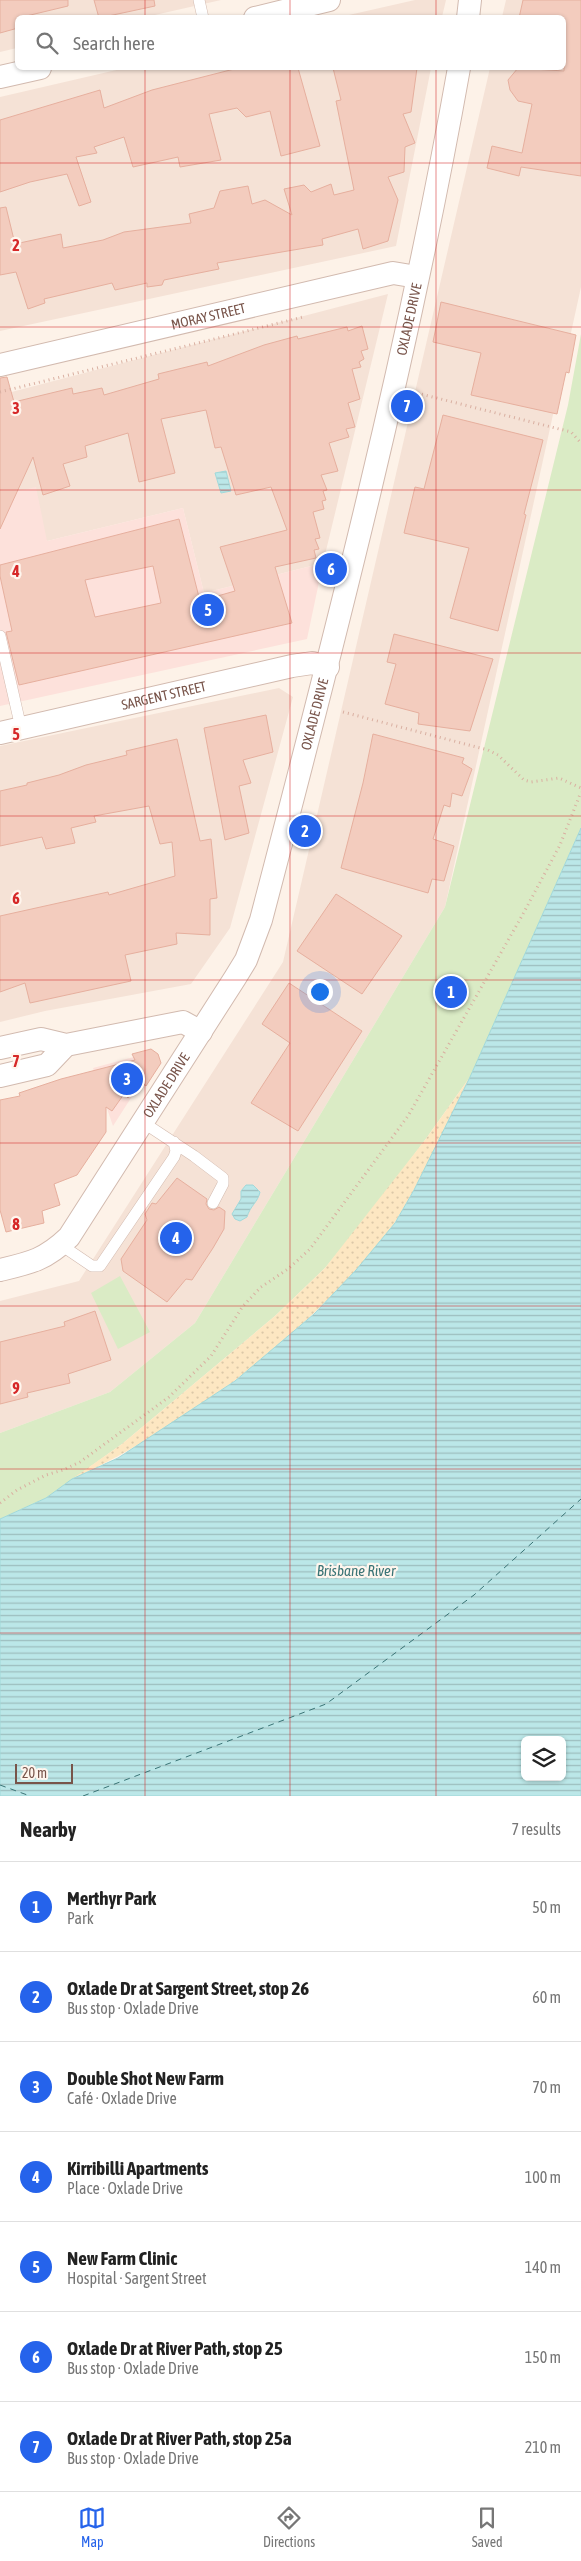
<!DOCTYPE html>
<meta charset="utf-8">
<style>
body{margin:0;font-family:"Asap Condensed",sans-serif;background:#f2f2f2;color:#222}
.controls{position:absolute;right:15px;bottom:15px;display:grid;overflow:hidden;border-radius:8px;box-shadow:0 1px 4px #0004}
.controls button{width:45px;height:45px;display:grid;place-items:center;padding:0;border:0;border-bottom:1px solid #e0e0e0;background:#fff;color:#222;font:25px sans-serif}
.scale{position:absolute;left:15px;bottom:12px;width:58px;box-sizing:border-box;padding-left:5px;border:2px solid #78544a;border-top:0;font-size:14px;line-height:18px;white-space:nowrap;color:#78544a;-webkit-text-stroke:4px #fff6ee;paint-order:stroke}
.you{position:absolute;left:319px;top:991px;width:18px;height:18px;margin:-12px;border:4px solid #fff;border-radius:50%;background:#1a73e8;box-shadow:0 0 0 8px #1a73e833}
.badge{display:grid;place-items:center;width:32px;height:32px;border-radius:50%;background:#2563eb;color:#fff;font-size:16px;font-weight:700}
.pin{position:absolute;translate:-50% -50%;border:2px solid #fff;box-shadow:0 1px 5px #0006}
.list{margin:0;padding:0;list-style:none}
h2{display:flex;justify-content:space-between;align-items:center;height:65px;margin:0;padding:0 20px;font-size:21px}
h2 small{font-size:16px;font-weight:400;color:#767676}
.list li{display:grid;grid-template-columns:32px 1fr auto;gap:15px;align-items:center;box-sizing:border-box;height:90px;padding:0 20px;border-top:1px solid #e0e0e0}
.list b{display:block;font-size:19px;white-space:nowrap}
.list p{margin:0;font-size:16px;white-space:nowrap;color:#767676}
.list em{font-size:16px;font-style:normal;color:#767676}
.icon{flex:none;width:28px;height:28px;fill:none;stroke:currentColor;stroke-width:2;stroke-linecap:round;stroke-linejoin:round}
.map{position:relative;flex:none;width:581px;height:1796px;overflow:hidden}
.search{position:absolute;background:#fff;box-shadow:0 1px 4px #0004;left:15px;right:15px;top:15px;height:55px;display:flex;align-items:center;gap:12px;box-sizing:border-box;padding:0 18px;border-radius:8px;color:#767676;font-size:19px}
.sheet{height:695px;background:#fff}
nav{display:flex;justify-content:space-around;align-items:center;box-sizing:border-box;height:70px;border-top:1px solid #e0e0e0;background:#fff;font-size:14px;color:#767676}
nav a{display:grid;justify-items:center;gap:2px}
nav .on{color:#2563eb}
.map>svg:first-child{display:block}
.residential{fill:#f5e2d6}
.commercial{fill:#fde1db}
.green{fill:#daebc5}
.sand{fill:url(#sand-dots)}
.water{fill:url(#water-rules);stroke:#a1d9da;fill-rule:evenodd}
.lines{fill:none;stroke-linecap:round;stroke-linejoin:round}
.ferry{stroke:#3a7476;stroke-width:1;stroke-dasharray:6 5;stroke-linecap:butt}
.building{fill:#f3ccbe;stroke:#e6af9e;fill-rule:evenodd}
.service-casing{stroke:#d2baaf;stroke-width:12}
.minor-casing{stroke:#d2baaf;stroke-width:24}
.path{stroke:#d9afa1;stroke-width:3;stroke-dasharray:1 4;stroke-linecap:butt}
.service{stroke:#fff;stroke-width:11}
.minor{stroke:#fff;stroke-width:22}
.grid{fill:none;stroke:#d62828;stroke-width:1;stroke-opacity:0.55}
.labels{text-anchor:middle;stroke-width:4.5;stroke-linejoin:round;paint-order:stroke}
.street-label{font-size:14px;fill:#78544a;stroke:#fff6ee}
.water-label{font-size:15px;font-style:italic;fill:#3a7476;stroke:#fff6ee}
.grid-label{font-size:16px;text-anchor:middle;font-weight:bold;fill:#d62828;stroke:#fff6ee;stroke-width:4.5;stroke-linejoin:round;paint-order:stroke}
</style>
<div class="map">
<svg width="581" height="1796" viewBox="0 0 581 1796">
<defs>
<pattern id="sand-dots" width="8" height="8" patternUnits="userSpaceOnUse" patternTransform="scale(1.25)"><rect width="8" height="8" fill="#fde7c2"/><path d="M2 2h.1M6 6h.1" fill="none" stroke="#dcc8a8" stroke-width="1.8" stroke-linecap="round"/></pattern>
<pattern id="water-rules" width="6" height="5" patternUnits="userSpaceOnUse" patternTransform="scale(1.25)"><rect width="6" height="5" fill="#bbe7e8"/><path d="M0 2.5h6" fill="none" stroke="#9dbebe"/></pattern>
</defs>
<rect width="100%" height="100%" fill="#fdf2e8"/>
<path class="residential" d="M0,0H221L146,17L18,18L17,48L0,52Z
M415,0H446L442,17H340Z
M506,0H581V287L445,907L195,1323L110,1392L0,1433V1301L79,1281L283,962L490,68H564V18L502,17Z
M125,68H431L396,246L0,331V97Z
M388,294L323,563L204,593L183,508L47,541L0,495V395Z
M279,688L293,697L230,928L191,984L45,1011L0,1022V746Z"/>
<path class="commercial" d="M36,487L47,541L183,508L204,593L323,563L307,639L0,706V495Z
M152,1052L156,1059L113,1126L93,1068Z"/>
<path class="green" d="M581,334V828L470,1077L425,1140L367,1217L325,1268L275,1316L122,1444L46,1498L0,1519V1433L110,1392L195,1323L445,907L568,405Z
M120,1276L150,1332L118,1349L91,1293Z"/>
<path class="sand" d="M470,1077C446,1125 424,1176 395,1222C381,1245 360,1266 341,1286C265,1365 172,1433 72,1479L122,1444L275,1316L325,1268L425,1140Z"/>
<path class="water" d="M226,471L231,491L221,493L215,473Z
M581,828V1796H0V1519L46,1498L72,1479L118,1458L235,1381L314,1314L356,1270L395,1223L414,1190L470,1077ZM525,1740H562V1777H525Z
M246,1185H253L260,1192C258,1202 250,1206 247,1217L240,1221L235,1219L232,1214L241,1199V1191Z"/>
<g class="lines">
<path class="ferry" d="M0,1785L30,1796
M83,1796L326,1704L474,1595L581,1499"/>
</g>
<path class="building" d="M0,0H68V6L18,18V28L0,33Z
M94,0H154L155,6L99,18Z
M523,0H581V176L521,167L519,176L487,168L492,146L522,153L532,104L518,101L510,90L508,80L518,68L564,71V18H519Z
M238,68H298L320,146L281,156L270,111L246,117L237,108L209,114L221,160L180,167L178,157L133,167L124,137L94,147L97,153L76,157L91,202L79,206L67,174L30,182L0,192V120L100,90L104,108L152,90Z
M333,68H417L411,112L403,114L415,143L405,147L404,172L388,177L398,200L388,241L363,249L358,229L322,239L323,245L217,263L219,269L164,280L162,285L147,287V283L115,290L112,283L44,299L45,303L28,309L16,272L0,275V208L6,207L15,244L61,234L63,248L103,240L124,232L191,223L189,214L214,208L220,191L248,186L252,204L265,200L292,215L284,189L304,185L311,192L331,184L334,195L354,190L336,101L341,100Z
M441,302L576,335L569,373L566,372L557,414L471,395L481,353L433,342Z
M362,326L368,349L361,351L364,359L359,362L361,367L352,369L360,399L348,403L355,427L346,429L349,437L329,443L338,471L321,475L327,490L323,491L326,500L322,501L324,509L313,512L320,538L315,539L319,549L314,550L316,558L275,567L292,623L19,685L6,632L12,631L0,576V565L179,519L200,601L235,591L220,547L287,530L271,487L236,495L221,447L215,448L206,410L161,419L175,473L139,482L128,433L85,446L87,457L63,464L70,486L43,495L33,457L0,529V378L7,377L14,402L72,388L73,394L102,388L104,395L159,379L158,374L207,362L208,366L264,345L297,336L298,339L347,327L348,331ZM153,566L161,603L95,617L85,580Z
M443,415L543,440L524,514L526,515L498,631L450,618L469,548L404,533L415,487L424,489Z
M394,634L493,659L470,731L418,724L419,713L385,704L396,664L387,662Z
M266,715L273,752L243,760L251,783L239,786L249,833L225,840L204,728Z
M373,734L464,758L462,763L472,769L462,796L452,793L450,807L444,805L433,839L454,846L444,881L432,879L428,893L341,868L363,783Z
M177,739L200,841L211,839L217,898L210,899V935L176,933L177,944L125,955L131,981L30,1003L25,983L0,992V916L108,892L109,895L175,876L172,842L160,844L149,806L94,816L96,822L71,828L75,843L46,849L42,837L0,846V791L27,785V783L59,775L86,765L127,755L126,751Z
M336,894L402,936L362,994L297,951Z
M289,983L362,1031L298,1131L251,1103L290,1043L262,1024Z
M151,1049L158,1054L161,1063L146,1086L139,1081L128,1098L124,1094L112,1111L106,1107V1132L77,1175L54,1184L60,1205L42,1211L44,1223L6,1232L0,1210V1100L20,1096L19,1093L61,1079L135,1060L132,1054Z
M177,1178L207,1199L206,1204L209,1209L214,1210L219,1207L225,1211L224,1229L213,1248L192,1280L186,1279L167,1302L123,1271L121,1259L147,1220L145,1214L152,1203L156,1204Z
M95,1311L111,1360L68,1374L70,1383L27,1393L28,1397L0,1404V1342L65,1326L64,1322Z"/>
<g class="lines">
<defs>
<path id="service" d="M199,0L203,18
M0,636L21,728
M144,1123L194,1156L223,1178V1184L213,1203
M61,1245L92,1266H100L174,1157L176,1151L174,1142"/>
<g id="minor">
<path d="M255,18L329,0"/>
<path d="M468,18L470,0"/>
<path d="M0,77L40,68"/>
<path id="s1" d="M0,365L393,273L417,277"/>
<path id="s2" d="M0,733L292,666L312,663L328,667"/>
<path d="M0,1048L41,1039L66,1045L183,1022L201,1032"/>
<path d="M0,1076L47,1065L66,1045"/>
<path id="s3" d="M0,1270C30,1263 45,1260 69,1237L235,978L246,960L261,920C335,638 408,355 459,68"/>
</g>
</defs>
<use href="#service" class="service-casing"/>
<use href="#minor" class="minor-casing"/>
<path class="path" d="M0,392L303,317
M417,393L571,432L581,443
M343,712L488,750L498,755L524,780L531,782L559,778L581,788
M0,1503L17,1490L46,1475L63,1470L80,1462L169,1397L211,1356L243,1306L261,1287L288,1269L310,1249L408,1116L523,914L560,845L581,792"/>
<use href="#service" class="service"/>
<use href="#minor" class="minor"/>
</g>
<path class="grid" d="M145,0V18M290,0V18M436,0V18M145,68V1796M290,68V1796M436,68V1796M0,163H581M0,327H581M0,490H581M0,653H581M0,816H581M0,980H581M0,1143H581M0,1306H581M0,1469H581M0,1633H581"/>
<g class="labels">
<g class="street-label">
<text dy="5" stroke="none"><textPath href="#s1" startOffset="214">MORAY STREET</textPath></text>
<text dy="5" stroke="none"><textPath href="#s3" startOffset="1068">OXLADE DRIVE</textPath></text>
<text dy="5" stroke="none"><textPath href="#s2" startOffset="168">SARGENT STREET</textPath></text>
<text dy="5" stroke="none"><textPath href="#s3" startOffset="662">OXLADE DRIVE</textPath></text>
<text dy="5" stroke="none"><textPath href="#s3" startOffset="258">OXLADE DRIVE</textPath></text>
</g>
<g class="water-label">
<text x="356" y="1576">Brisbane River</text>
</g>
</g>
<g class="grid-label">
<text x="16" y="251">2</text>
<text x="16" y="414">3</text>
<text x="16" y="577">4</text>
<text x="16" y="740">5</text>
<text x="16" y="904">6</text>
<text x="16" y="1067">7</text>
<text x="16" y="1230">8</text>
<text x="16" y="1394">9</text>
</g>
</svg>
<div class="controls">
<button><svg class="icon" aria-label="layers" viewBox="0 0 24 24"><path d="M12 4l9 5-9 5-9-5zM3 14l9 5 9-5"/></svg></button>
</div>
<div class="scale">20 m</div>
<div class="you"></div>
<div class="pin badge" style="left:451px;top:992px">1</div>
<div class="pin badge" style="left:305px;top:831px">2</div>
<div class="pin badge" style="left:127px;top:1079px">3</div>
<div class="pin badge" style="left:176px;top:1238px">4</div>
<div class="pin badge" style="left:208px;top:610px">5</div>
<div class="pin badge" style="left:331px;top:569px">6</div>
<div class="pin badge" style="left:407px;top:406px">7</div>
<div class="search"><svg class="icon" aria-label="search" viewBox="0 0 24 24"><circle cx="10" cy="10" r="6"/><path d="M15 15l6 6"/></svg>Search here</div>
</div>
<section class="sheet">
<h2>Nearby<small>7 results</small></h2>
<ul class="list">
<li><span class="badge">1</span><div><b>Merthyr Park</b><p>Park</p></div><em>50 m</em></li>
<li><span class="badge">2</span><div><b>Oxlade Dr at Sargent Street, stop 26</b><p>Bus stop · Oxlade Drive</p></div><em>60 m</em></li>
<li><span class="badge">3</span><div><b>Double Shot New Farm</b><p>Café · Oxlade Drive</p></div><em>70 m</em></li>
<li><span class="badge">4</span><div><b>Kirribilli Apartments</b><p>Place · Oxlade Drive</p></div><em>100 m</em></li>
<li><span class="badge">5</span><div><b>New Farm Clinic</b><p>Hospital · Sargent Street</p></div><em>140 m</em></li>
<li><span class="badge">6</span><div><b>Oxlade Dr at River Path, stop 25</b><p>Bus stop · Oxlade Drive</p></div><em>150 m</em></li>
<li><span class="badge">7</span><div><b>Oxlade Dr at River Path, stop 25a</b><p>Bus stop · Oxlade Drive</p></div><em>210 m</em></li>
</ul>
</section>
<nav>
<a class="on"><svg class="icon" aria-label="map" viewBox="0 0 24 24"><path d="M3 6l6-2 6 2 6-2v14l-6 2-6-2-6 2zM9 4v14M15 6v14"/></svg>Map</a>
<a><svg class="icon" aria-label="directions" viewBox="0 0 24 24"><path d="M12 3l9 9-9 9-9-9zM9 14v-3h6M13 9l2 2-2 2"/></svg>Directions</a>
<a><svg class="icon" aria-label="saved" viewBox="0 0 24 24"><path d="M7 4h10v16l-5-4-5 4z"/></svg>Saved</a>
</nav>
